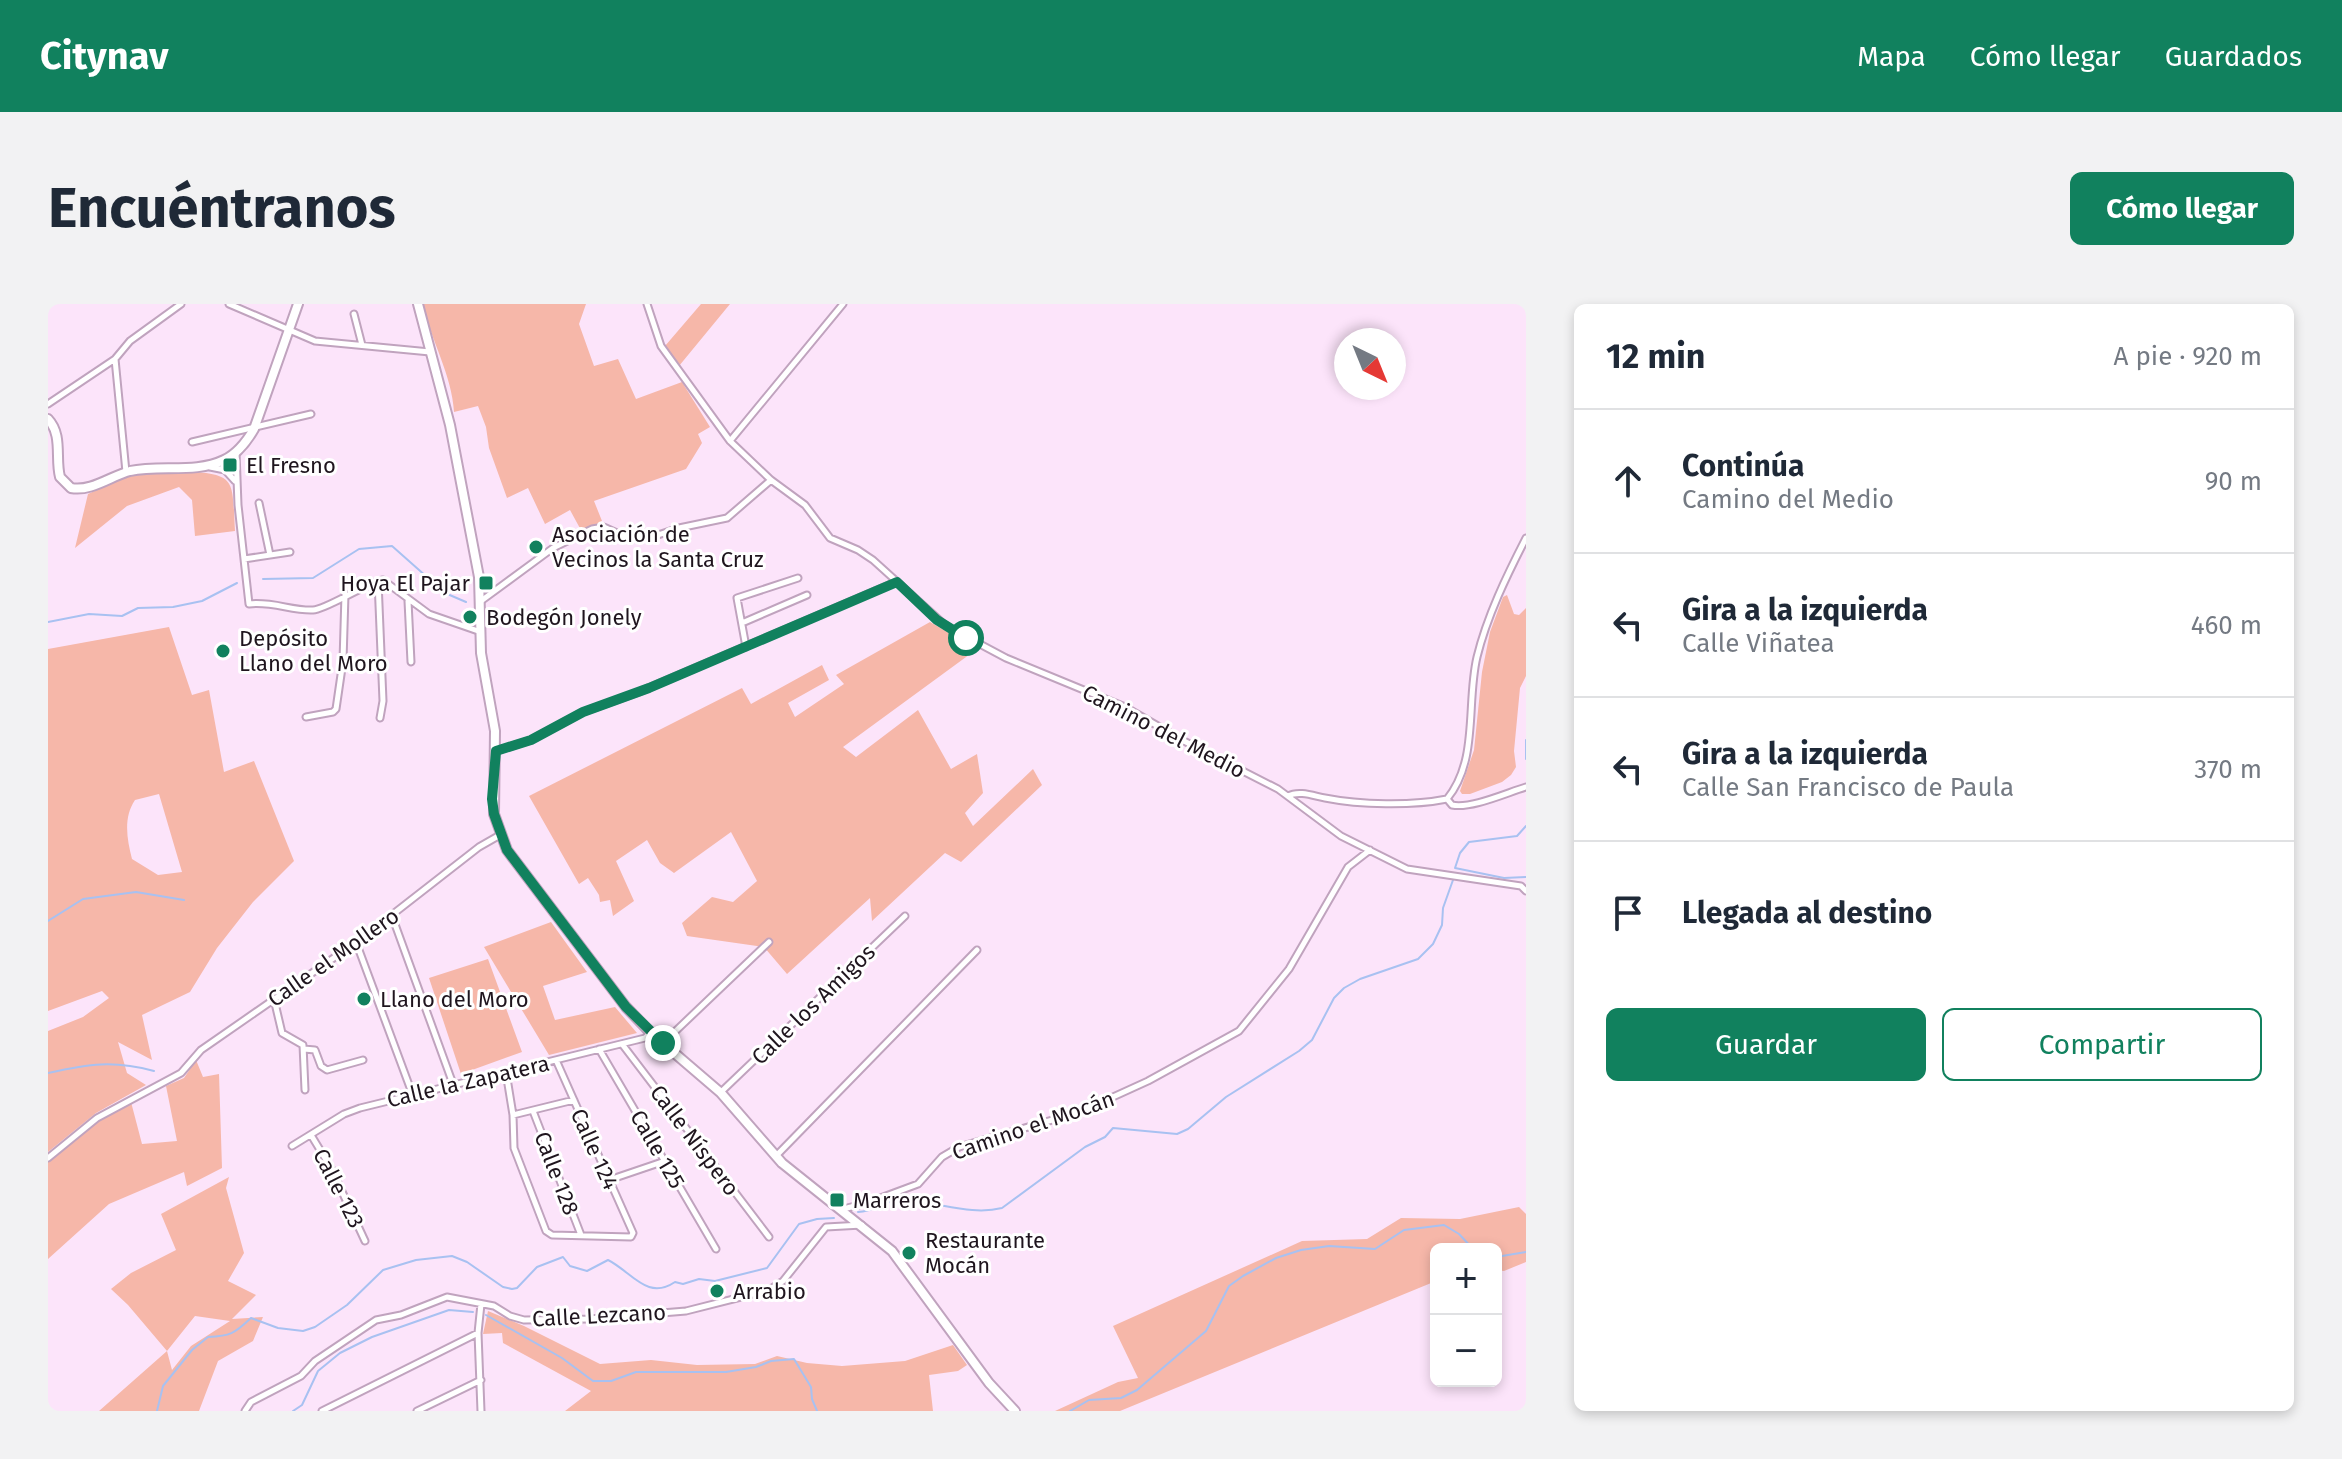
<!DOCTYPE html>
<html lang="es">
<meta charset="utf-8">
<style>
body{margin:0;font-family:"Fira Sans",sans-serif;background:#f2f2f3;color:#1f2937}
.controls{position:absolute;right:24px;bottom:24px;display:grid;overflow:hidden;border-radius:12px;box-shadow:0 4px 12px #0003}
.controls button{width:72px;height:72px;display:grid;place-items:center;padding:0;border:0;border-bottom:2px solid #e0e1e3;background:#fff;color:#1f2937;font:40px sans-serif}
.compass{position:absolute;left:1286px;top:24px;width:72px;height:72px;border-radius:50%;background:#fff;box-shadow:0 4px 12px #0003;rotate:137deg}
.stop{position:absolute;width:24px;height:24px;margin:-18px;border:6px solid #11815e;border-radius:50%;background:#fff}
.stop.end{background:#11815e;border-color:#fff;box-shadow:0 2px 8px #0008}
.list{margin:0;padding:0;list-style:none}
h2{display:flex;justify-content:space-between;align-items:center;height:104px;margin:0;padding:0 32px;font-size:34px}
h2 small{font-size:26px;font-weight:400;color:#747a83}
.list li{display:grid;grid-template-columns:52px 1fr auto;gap:24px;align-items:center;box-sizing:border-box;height:144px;padding:0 32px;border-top:2px solid #e0e1e3}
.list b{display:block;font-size:30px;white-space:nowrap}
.list p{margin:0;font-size:26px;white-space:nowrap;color:#747a83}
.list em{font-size:26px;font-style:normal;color:#747a83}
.actions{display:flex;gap:16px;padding:24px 32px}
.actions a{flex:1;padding:18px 0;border:2px solid #11815e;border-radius:12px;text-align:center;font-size:28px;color:#11815e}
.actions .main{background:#11815e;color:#fff}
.icon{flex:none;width:44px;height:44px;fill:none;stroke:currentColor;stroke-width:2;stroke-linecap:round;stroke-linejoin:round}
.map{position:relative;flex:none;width:1478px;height:1107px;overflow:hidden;border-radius:12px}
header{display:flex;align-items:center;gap:48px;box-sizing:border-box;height:112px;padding:0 40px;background:#11815e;color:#fff}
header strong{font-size:38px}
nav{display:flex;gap:44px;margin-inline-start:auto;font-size:28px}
.intro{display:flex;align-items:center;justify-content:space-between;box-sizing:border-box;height:192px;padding:0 48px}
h1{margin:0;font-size:56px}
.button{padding:20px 36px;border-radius:12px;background:#11815e;color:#fff;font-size:28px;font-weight:700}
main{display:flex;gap:48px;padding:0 48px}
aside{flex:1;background:#fff;border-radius:12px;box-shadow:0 4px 12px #0003}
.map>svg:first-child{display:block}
.green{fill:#f6b7a9;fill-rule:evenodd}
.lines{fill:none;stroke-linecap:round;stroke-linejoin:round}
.stream{stroke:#a8c1f1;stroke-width:2}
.street-casing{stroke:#c0a3be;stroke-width:9}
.secondary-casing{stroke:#c0a3be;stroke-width:12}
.street{stroke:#fff;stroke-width:5}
.secondary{stroke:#fff;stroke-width:8}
.route{stroke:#11815e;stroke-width:10}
.poi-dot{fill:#11815e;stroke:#fff;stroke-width:3}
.labels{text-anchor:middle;stroke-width:6;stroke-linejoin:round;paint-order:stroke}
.poi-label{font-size:22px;fill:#1f151e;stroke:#fff;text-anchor:start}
.street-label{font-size:22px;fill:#1f151e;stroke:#fff}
</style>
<header>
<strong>Citynav</strong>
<nav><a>Mapa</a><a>Cómo llegar</a><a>Guardados</a></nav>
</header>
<div class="intro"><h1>Encuéntranos</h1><a class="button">Cómo llegar</a></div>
<main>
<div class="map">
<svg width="1478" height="1107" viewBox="0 0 1478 1107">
<rect width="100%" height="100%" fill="#fce4fa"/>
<path class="green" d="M375,0H538L531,20L546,62L570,55L588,95L634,78L662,123L650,130L654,139L638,165L546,197L554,217L534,228L522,206L497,220L480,184L459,194L441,144L438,123L430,102L406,108C404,71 383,37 375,0Z
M653,0H682L631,62L617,42Z
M132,167C190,170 184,174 187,227L147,232L144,196L131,183L79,202L27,244L40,190L80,172Z
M1459,291L1466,310L1471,311L1478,304V372L1472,384L1466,447L1468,463L1463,471L1454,478L1422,490H1414L1412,487L1426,446L1434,368L1442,328L1455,293Z
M882,318L929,345L795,443L808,453L870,406L903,465L929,450L935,489L917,509L925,522L985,465L994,481L913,558L897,549L824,617L822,594L739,670L716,643L639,632L634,619L664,593L685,598L709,577L683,528L626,569L612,559L599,536L568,557L586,597L565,612L562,596L552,598L551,591L540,574L531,580L481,492L694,384L703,400L774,361L781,376L740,399L747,413L796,380L788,371Z
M121,323L144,391L161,386L176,468L206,457L246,557L205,598L169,644L142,688L94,711L104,756L70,738L79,769L98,781L48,809L0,848V727L35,713L61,694L54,687L0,707V345ZM111,490L134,568L110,571L84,555C79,535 75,514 87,496Z
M503,618L539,668L495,682L507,716L567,703L589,729L501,751L436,643Z
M440,655L474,748L413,770L381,674Z
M148,756L155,773L171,770L174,864L139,882L136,868L61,900L0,955V857L48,818L83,798L94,840L129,837L118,782L136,774Z
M181,873L178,884L196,949L180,977L208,991L184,1015L215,1013L205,1037L170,1057L151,1107H51L119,1047L80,1001L63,985L83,969L128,946L113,910ZM147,1012L182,1017L143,1042L124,1066L119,1047Z
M1471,903L1478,910V958L1456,967L1448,966V945H1388V977L1072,1107H1007L1070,1078L1090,1074L1065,1022L1254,937L1319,935L1353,914L1412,915Z
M440,1007L476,1022L552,1060L603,1056L649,1061L707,1060L729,1052L759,1059L794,1062L857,1057L905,1041L919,1061L910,1067L881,1071L885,1107H517L543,1087L455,1039L454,1029L435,1030Z"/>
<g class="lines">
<path class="stream" d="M215,275L265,274L311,245L344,242L397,289L418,298
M0,318L41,310L74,312L90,304L125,303L154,297L189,279
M1478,436V455
M1478,522L1469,532L1421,538L1412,549L1407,564L1456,574L1478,573
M0,617L35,595L88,588L136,596
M0,769C41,760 65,756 106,767
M810,908C826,907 834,899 846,897C882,894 919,913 954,904L1037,843L1057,833L1065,824L1129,830L1140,825L1178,793L1251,747L1264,736L1286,694L1296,684L1312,675L1370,655L1385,640L1394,621L1395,604L1405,576
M1448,953L1478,948
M438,1011L514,1054L545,1077H563L588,1068H678L708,1063L723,1057L746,1055L763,1083L764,1095L769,1107
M109,1107L115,1082L144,1046L160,1033C182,1032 186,1030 203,1014L230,1024L255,1027L267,1023L299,1001L335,966L368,956L404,952L419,958L455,983L464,985L469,984L489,963L515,953L522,962L539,967L560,956C584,968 599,997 627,978L635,980L651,975L667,977L719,964L751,920L769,915L786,914
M245,1107L254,1101L270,1067L292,1049L324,1033L401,1006L425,1008
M1022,1107L1041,1096L1073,1094L1089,1086L1158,1027L1181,982L1195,972L1228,954L1253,946L1281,942L1327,945L1356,926L1396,921L1411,930L1425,945"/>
<defs>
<path id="street" d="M181,0L267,37L382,48
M599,0L613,42L682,137L723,176L757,201L782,234L810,246L825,256L898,322L958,354L1077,403L1134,436L1230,485L1293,532L1359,565L1473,582L1478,587
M306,10L314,41
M67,55L78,168
M0,100L67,55L82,37L133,0
M682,137L795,0
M144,138L263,110
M188,148L190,201L201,300C224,297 244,307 265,306C279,305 314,281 335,276L381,310L433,328
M162,163L177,166L187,177
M211,199L222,251
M196,255L242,248
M330,277L335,397L332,414
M360,297L363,358
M433,297L505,244L544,225L556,223L576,232L601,234L631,224L679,214L723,176
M694,319L759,291
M698,343L689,294L750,274
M258,413L285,408L288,405L295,357L297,290
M448,447L483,436L535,408L591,388L848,278
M1240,492C1251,486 1266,492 1277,494C1312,501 1364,502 1399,495C1431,456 1418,399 1429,353C1439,312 1459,271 1478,234
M1399,495L1404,501C1423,505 1458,489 1478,483
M344,612L405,780
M308,638L364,789
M226,695L234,729L255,741L257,786
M615,739L721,638
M574,740L721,933
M256,745L267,746L273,762L279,766L315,756
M551,745L668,945
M458,768L465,811L466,844L498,927L504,931L583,933L585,929L508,756
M673,788L857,612
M485,807L533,931
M465,811L526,796
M263,831L283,864L317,937
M244,842L296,810L312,804L597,734L602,729
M728,852L929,646
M0,854L49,814L133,769L153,746L313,635L431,543L452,531
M561,876L617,857
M795,905L819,899L870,880L894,853L911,843L1032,808L1100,777L1191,727L1241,665L1300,563L1322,546
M433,1000L430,1029L433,1107
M197,1107L203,1098L253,1072L267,1057L328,1016L353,1011L399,993L446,1002L462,1012L476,1016L541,1015L638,1007L721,986L735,977L778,923L814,921
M274,1107L430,1029
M369,1107L433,1076"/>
<path id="secondary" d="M370,0L402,121L431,273L433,349L447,427L446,510L459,546L578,703L603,729L673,789L734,859L844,947L941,1079L967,1107
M0,115C15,131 7,154 12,173L23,184C43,188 63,172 82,167C112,160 147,170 176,156C189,150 199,137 206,125L250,0"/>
</defs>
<use href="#street" class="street-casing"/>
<use href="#secondary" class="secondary-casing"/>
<use href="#street" class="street"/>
<use href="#secondary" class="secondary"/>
</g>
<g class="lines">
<path class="route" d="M615,739L578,703L459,546L446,510L444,495L448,447L483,436L535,408L601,384L849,278L889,316L918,334"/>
</g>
<g class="poi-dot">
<rect x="174" y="153" width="16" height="16" rx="4"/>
<circle cx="488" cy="243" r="8"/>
<rect x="430" y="271" width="16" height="16" rx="4"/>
<circle cx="422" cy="313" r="8"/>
<circle cx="175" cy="347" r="8"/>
<circle cx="316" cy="695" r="8"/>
<rect x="781" y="888" width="16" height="16" rx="4"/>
<circle cx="861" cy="949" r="8"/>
<circle cx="669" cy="987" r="8"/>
</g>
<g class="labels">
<g class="poi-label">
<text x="198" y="169">El Fresno</text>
<text x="504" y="238">Asociación de<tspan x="504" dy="25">Vecinos la Santa Cruz</tspan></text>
<text x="422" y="287" text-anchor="end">Hoya El Pajar</text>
<text x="438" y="321">Bodegón Jonely</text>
<text x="191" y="342">Depósito<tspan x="191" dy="25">Llano del Moro</tspan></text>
<text x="332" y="703">Llano del Moro</text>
<text x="805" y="904">Marreros</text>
<text x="877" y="944">Restaurante<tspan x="877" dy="25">Mocán</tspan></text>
<text x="685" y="995">Arrabio</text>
</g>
<g class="street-label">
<text transform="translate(1116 427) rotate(27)" y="8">Camino del Medio</text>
<text transform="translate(285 653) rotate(-35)" y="8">Calle el Mollero</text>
<text transform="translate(765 700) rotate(-44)" y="8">Calle los Amigos</text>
<text transform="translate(420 777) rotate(-13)" y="8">Calle la Zapatera</text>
<text transform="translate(985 821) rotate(-19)" y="8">Camino el Mocán</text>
<text transform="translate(647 836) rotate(53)" y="8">Calle Níspero</text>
<text transform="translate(547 845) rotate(66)" y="8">Calle 124</text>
<text transform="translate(610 845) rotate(60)" y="8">Calle 125</text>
<text transform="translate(509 869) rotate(69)" y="8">Calle 128</text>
<text transform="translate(291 884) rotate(63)" y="8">Calle 123</text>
<text transform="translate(551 1011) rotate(-3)" y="8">Calle Lezcano</text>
</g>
</g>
</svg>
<div class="controls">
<button>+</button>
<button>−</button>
</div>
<svg class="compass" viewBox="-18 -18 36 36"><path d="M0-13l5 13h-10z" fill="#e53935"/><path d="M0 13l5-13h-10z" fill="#747a83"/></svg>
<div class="stop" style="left:918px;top:334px"></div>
<div class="stop end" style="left:615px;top:739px"></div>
</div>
<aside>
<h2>12 min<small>A pie · 920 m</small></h2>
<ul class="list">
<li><svg class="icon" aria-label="ahead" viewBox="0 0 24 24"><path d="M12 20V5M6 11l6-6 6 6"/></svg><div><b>Continúa</b><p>Camino del Medio</p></div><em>90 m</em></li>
<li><svg class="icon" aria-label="left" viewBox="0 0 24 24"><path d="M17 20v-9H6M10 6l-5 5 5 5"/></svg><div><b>Gira a la izquierda</b><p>Calle Viñatea</p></div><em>460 m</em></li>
<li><svg class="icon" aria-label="left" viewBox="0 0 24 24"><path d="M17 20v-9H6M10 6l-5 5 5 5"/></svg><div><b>Gira a la izquierda</b><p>Calle San Francisco de Paula</p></div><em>370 m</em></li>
<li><svg class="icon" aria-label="arrive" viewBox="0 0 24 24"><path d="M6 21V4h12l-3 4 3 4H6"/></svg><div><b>Llegada al destino</b></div></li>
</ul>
<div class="actions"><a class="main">Guardar</a><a>Compartir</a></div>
</aside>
</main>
